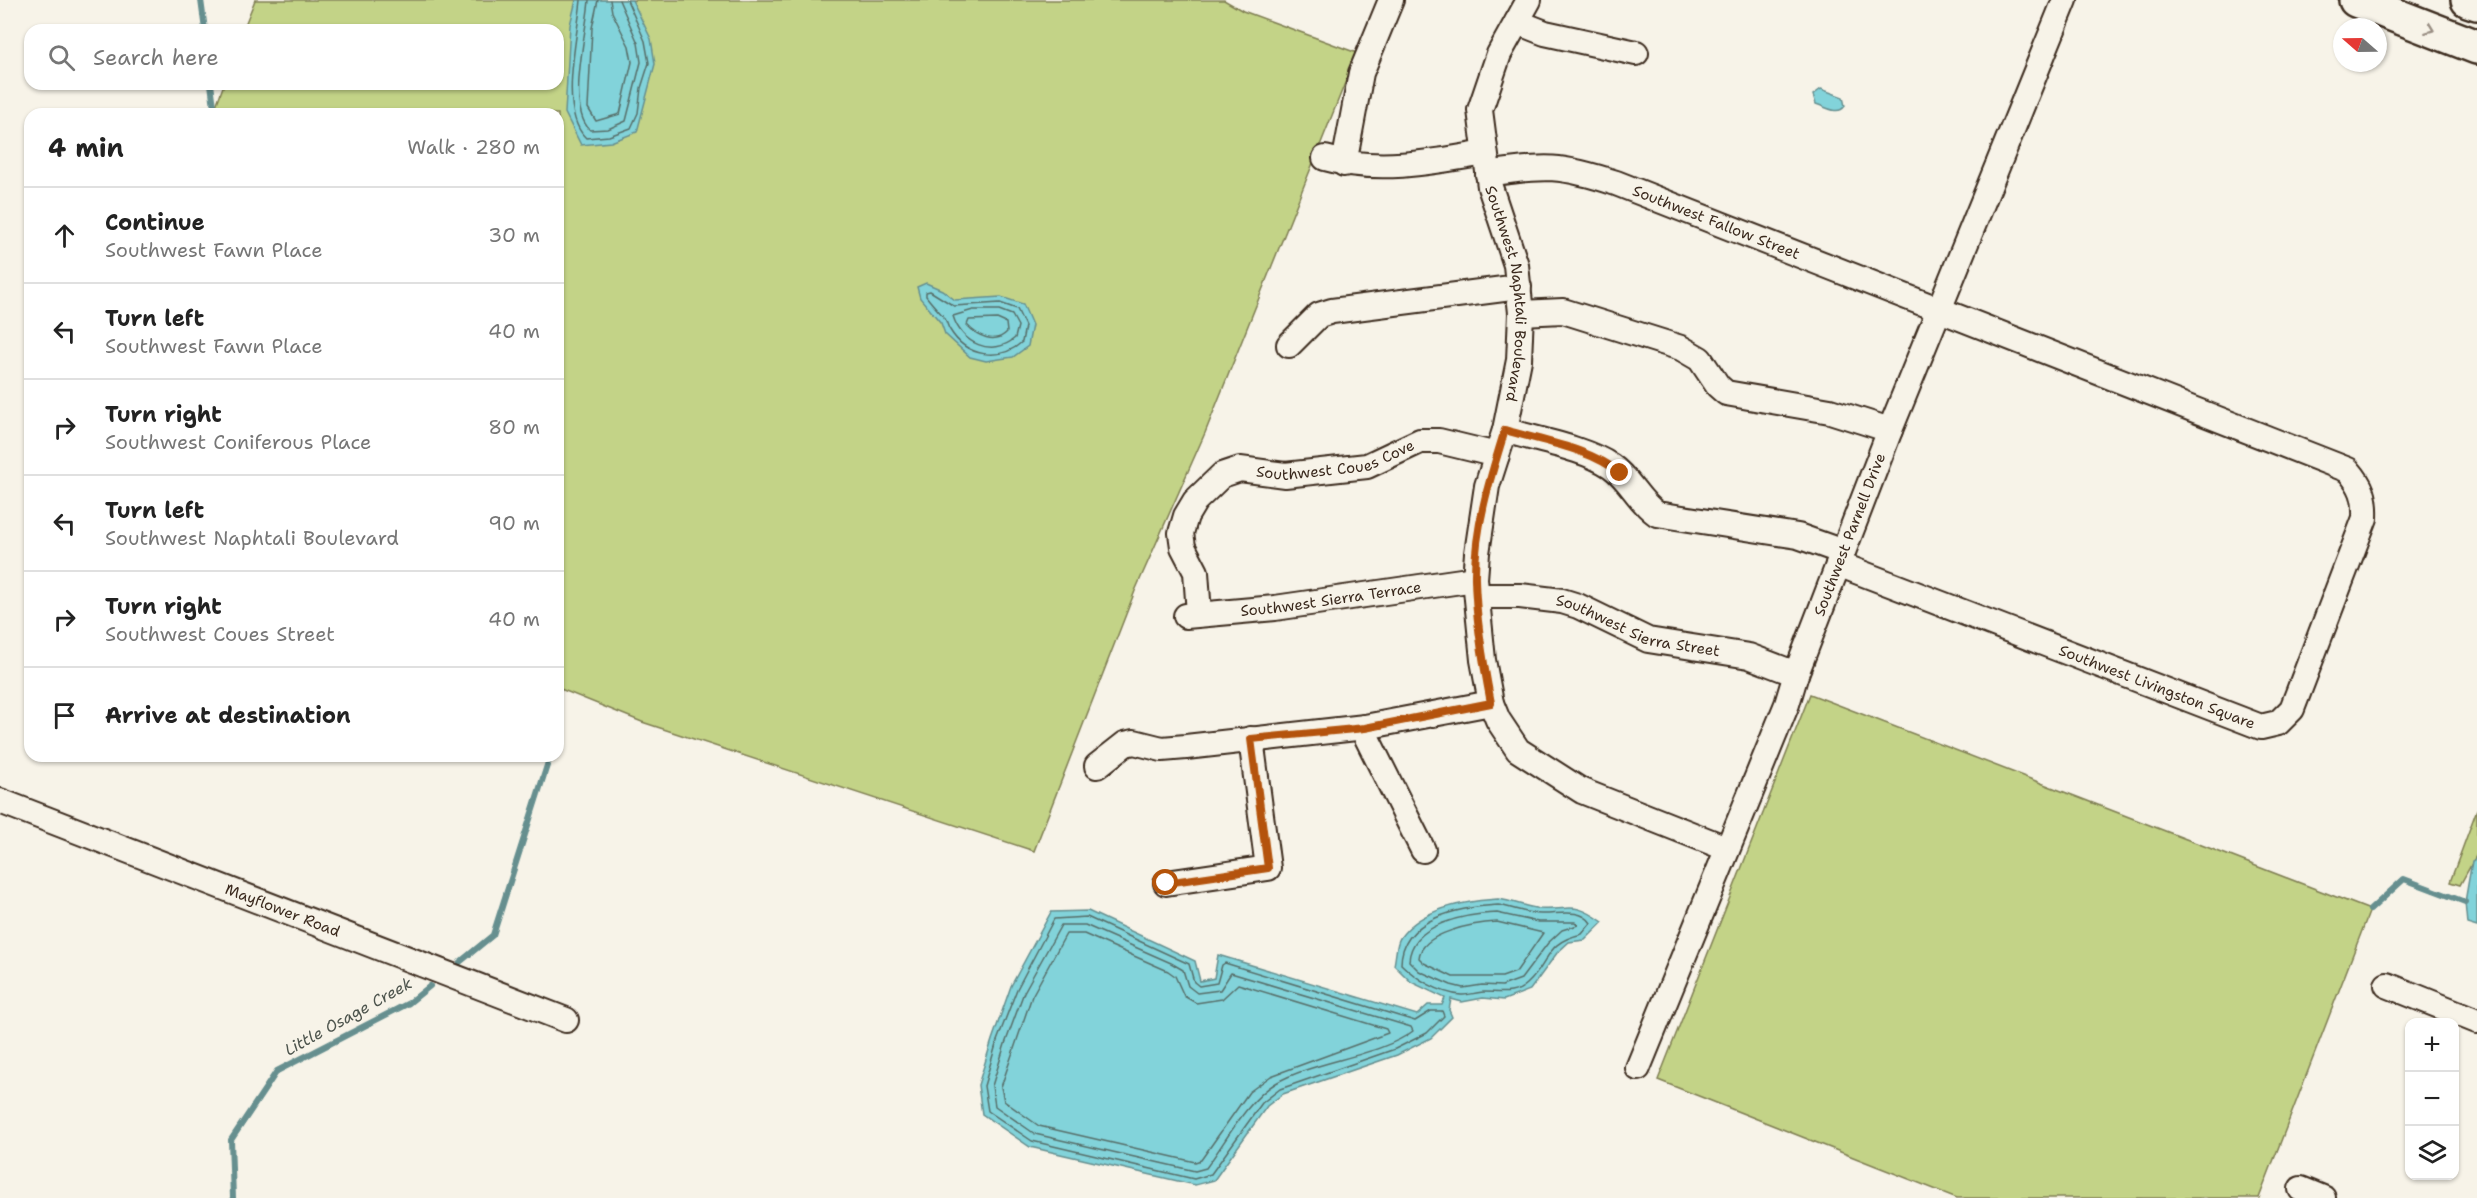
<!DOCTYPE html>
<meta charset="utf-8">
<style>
body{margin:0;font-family:"Shantell Sans",sans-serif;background:#f6f6f6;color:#222}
.controls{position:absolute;right:18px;bottom:18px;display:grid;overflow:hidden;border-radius:12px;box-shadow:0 2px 4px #0004}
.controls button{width:54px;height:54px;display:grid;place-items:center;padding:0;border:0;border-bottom:2px solid #e0e0e0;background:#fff;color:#222;font:30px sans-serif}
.compass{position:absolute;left:2333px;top:18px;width:54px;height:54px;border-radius:50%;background:#fff;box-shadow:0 2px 4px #0004;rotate:290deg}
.stop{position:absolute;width:18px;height:18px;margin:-14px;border:4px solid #b45309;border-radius:50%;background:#fff}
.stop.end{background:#b45309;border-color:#fff;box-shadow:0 2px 6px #0008}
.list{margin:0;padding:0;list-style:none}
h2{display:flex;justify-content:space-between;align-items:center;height:78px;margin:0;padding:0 24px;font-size:26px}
h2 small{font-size:20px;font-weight:400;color:#767676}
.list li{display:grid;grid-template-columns:39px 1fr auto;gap:18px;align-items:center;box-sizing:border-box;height:96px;padding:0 24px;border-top:2px solid #e0e0e0}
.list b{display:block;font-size:22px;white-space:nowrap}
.list p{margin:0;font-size:20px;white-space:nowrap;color:#767676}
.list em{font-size:20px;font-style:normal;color:#767676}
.icon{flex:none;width:33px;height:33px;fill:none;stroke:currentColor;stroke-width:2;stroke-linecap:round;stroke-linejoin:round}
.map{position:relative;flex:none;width:2477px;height:1198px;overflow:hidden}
.search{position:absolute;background:#fff;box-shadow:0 2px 4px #0004;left:24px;top:24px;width:540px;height:66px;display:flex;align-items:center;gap:15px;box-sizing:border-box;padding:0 21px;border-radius:18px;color:#767676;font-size:22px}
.panel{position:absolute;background:#fff;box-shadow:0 2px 4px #0004;left:24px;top:108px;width:540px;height:654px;border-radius:18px}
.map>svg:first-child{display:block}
.green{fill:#c3d387;stroke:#7f7e52;stroke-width:1.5}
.water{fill:#82d3da;stroke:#668f8f;stroke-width:1.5}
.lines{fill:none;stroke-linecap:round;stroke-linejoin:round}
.shore{stroke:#576e69;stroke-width:1.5}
.stream{stroke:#668f8f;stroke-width:6}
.minor-casing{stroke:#3b2a1e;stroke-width:28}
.secondary-casing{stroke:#3b2a1e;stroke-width:38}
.minor{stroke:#f7f3e8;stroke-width:24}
.secondary{stroke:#f7f3e8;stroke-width:33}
.oneway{stroke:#998e83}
.route{stroke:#b45309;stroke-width:8}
.labels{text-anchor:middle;stroke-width:4.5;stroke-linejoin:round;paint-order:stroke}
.street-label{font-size:15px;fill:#3b2a1e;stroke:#f7f3e8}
.water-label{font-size:16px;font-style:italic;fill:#4d544d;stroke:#f7f3e8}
</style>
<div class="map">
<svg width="2477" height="1198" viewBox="0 0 2477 1198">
<rect width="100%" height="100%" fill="#f7f3e8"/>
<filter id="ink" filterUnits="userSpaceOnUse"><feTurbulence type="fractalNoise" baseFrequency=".0167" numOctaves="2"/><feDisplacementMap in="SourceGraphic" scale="12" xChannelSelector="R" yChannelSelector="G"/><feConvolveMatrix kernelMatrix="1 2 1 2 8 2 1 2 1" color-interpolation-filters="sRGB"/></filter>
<g filter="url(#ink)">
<path class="green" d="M255,0H1224L1243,11L1357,53L1205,433L1135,591L1034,851L642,722L558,688V114H213L224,84H558V30H243Z
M1810,694L2370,910L2259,1198H1957L1658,1080Z
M2477,809V854L2460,885L2450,882Z"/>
<path class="water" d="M576,0H632L651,39L655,64L637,132L611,142L581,145L565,113L570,25Z
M1821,89L1843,97L1845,106C1838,116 1826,107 1816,104L1813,95Z
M926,283L942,290L955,300L1001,297L1023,304L1032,325L1028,346L1013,357L986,361L970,357L945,334L941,323L920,298L917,287Z
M2477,858V927L2467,924L2465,902L2472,861Z
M1498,899C1512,901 1527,907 1540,909C1572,911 1572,900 1603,922L1585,940L1569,942L1557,953L1530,990L1504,1000L1483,998L1462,1002L1451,999L1449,1010L1452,1017L1431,1038L1397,1055L1283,1094L1267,1106L1214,1180L1195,1185L1030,1147L982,1114L978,1085L992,1040L1011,986L1051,912L1088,911L1195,961L1200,981L1214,978L1218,955L1417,1015L1428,1005H1442L1445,998L1411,982L1394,965C1396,957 1396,944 1400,938C1420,909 1465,901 1498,899Z"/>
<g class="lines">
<path class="shore" d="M581,0C578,35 558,112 586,138L609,136L631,128L638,113L641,88L649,63L645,41L627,0
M589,0C587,31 566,108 590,130L608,129L626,121L641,62L638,43L619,0
M598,0L592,28L588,108L596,121L620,114L632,62L629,46L612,12L610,0
M930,291L954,306L1000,303L1017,309L1025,326L1022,342C1000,362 966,357 950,330C947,326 947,321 944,317C938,310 932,304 926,296V292Z
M973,310H999L1012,315L1018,326L1015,338C992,358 961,343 953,316Z
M969,320L997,319L1006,323L1007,332C995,345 977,336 967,325Z
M1498,905C1512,907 1527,914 1541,914C1556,915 1581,907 1591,923L1582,934C1543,943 1552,961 1527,984C1515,996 1499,992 1484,992C1476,992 1468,996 1461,995C1439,993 1416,979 1401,964C1401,918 1461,907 1498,905Z
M1497,913L1538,922H1575L1578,925L1562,930L1548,943L1521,979L1502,986L1482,985L1463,988L1451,985L1419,971L1409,961C1411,923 1467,914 1497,913Z
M1087,917L1189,964L1194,982L1199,986L1217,983L1222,965L1225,963L1415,1021L1431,1011H1442L1444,1016L1427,1033L1395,1049L1280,1089L1262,1103L1211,1174L1194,1179L1032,1141L988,1111L984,1086L997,1041L1017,989L1054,919Z
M1497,922L1543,933L1516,972L1502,977H1453L1424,963L1419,958C1421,932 1476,923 1497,922Z
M1061,925H1085L1171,963L1183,970L1188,986L1197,993L1220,990L1231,973L1411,1027L1413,1031C1381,1056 1313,1061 1276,1083C1246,1101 1227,1140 1206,1168L1195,1171L1035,1134L995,1106L992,1086L1005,1044L1024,992Z
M1066,934H1084L1168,971L1175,976L1184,996L1196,1003L1222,999L1238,984L1386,1029L1388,1033L1271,1076L1249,1092L1201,1160L1195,1162L1039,1126L1004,1101L1001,1087L1032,996Z"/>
<path class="stream" d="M201,0L205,30
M211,84L215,114
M2370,910L2404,879L2465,902
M460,962L493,935L550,756
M233,1198L231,1140L277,1071L409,1003L430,986"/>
<defs>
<g id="minor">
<path id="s1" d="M1529,0L1499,54L1480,110L1490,187L1516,265L1521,313L1519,360L1505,430L1487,486L1477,553L1475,579L1483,660L1491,703L1498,720L1518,750L1557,775L1582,791L1726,848"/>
<path d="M1517,22L1545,33L1636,53"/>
<path d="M1325,158C1377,173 1434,162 1485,153"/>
<path d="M1344,164L1361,73L1391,0"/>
<path id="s2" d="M1488,174C1545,165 1561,165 1616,183L2348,470C2362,486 2366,497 2365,518L2292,709L2278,723L2261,727L1838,564"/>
<path d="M1521,313L1563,311L1681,348L1700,359L1718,386L1726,393L1830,411L1890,430"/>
<path d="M1289,345L1319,315L1332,311L1519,287"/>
<path d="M1505,430C1536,440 1585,448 1611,466C1630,479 1638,501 1657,514L1798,536L1843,552"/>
<path id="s3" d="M1477,596H1520L1562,601L1578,606L1648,640L1749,656L1796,674"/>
<path id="s4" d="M1199,614L1196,572L1183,547L1181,533L1186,516L1195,501L1222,475L1240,469L1285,475L1367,466L1420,441H1439L1497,455"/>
<path id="s5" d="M1186,616L1275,608L1475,579"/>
<path d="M1365,727L1366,736L1423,850"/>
<path d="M1097,766L1125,744L1134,742L1162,749L1186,747L1365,727L1491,703"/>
<path id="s6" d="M0,801L566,1020"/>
<path d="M1166,883L1268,868L1251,739"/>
<path d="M2387,985L2477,1021"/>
<path id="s7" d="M1638,1068L1787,704L1796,674L1890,430L2065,0"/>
<path d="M2301,1189L2323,1198"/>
</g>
<path id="secondary" d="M2356,0L2477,47
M2468,0L2477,3"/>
</defs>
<use href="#minor" class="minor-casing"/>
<use href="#secondary" class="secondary-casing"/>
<use href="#minor" class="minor"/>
<use href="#secondary" class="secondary"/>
</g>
<defs><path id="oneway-chevron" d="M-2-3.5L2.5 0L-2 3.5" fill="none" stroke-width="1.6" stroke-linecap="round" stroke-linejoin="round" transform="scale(1.5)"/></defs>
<use class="oneway" href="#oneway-chevron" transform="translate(2430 29) rotate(21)"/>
</g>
<g class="lines" filter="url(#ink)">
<path class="route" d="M1166,883L1268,868L1251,739L1365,728L1491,703C1483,662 1476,621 1475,579C1474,529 1490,478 1505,430C1541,441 1590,448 1620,473"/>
</g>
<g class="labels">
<g class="street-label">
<text dy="5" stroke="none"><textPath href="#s2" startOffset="238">Southwest Fallow Street</textPath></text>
<text dy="5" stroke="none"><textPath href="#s1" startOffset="308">Southwest Naphtali Boulevard</textPath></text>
<text dy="5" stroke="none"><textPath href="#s4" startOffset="274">Southwest Coues Cove</textPath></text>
<text dy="5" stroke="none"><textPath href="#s7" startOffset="574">Southwest Parnell Drive</textPath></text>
<text dy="5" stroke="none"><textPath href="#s5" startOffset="146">Southwest Sierra Terrace</textPath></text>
<text dy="5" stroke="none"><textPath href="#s3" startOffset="166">Southwest Sierra Street</textPath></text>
<text transform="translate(2157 687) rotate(21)" y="5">Southwest Livingston Square</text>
<text dy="5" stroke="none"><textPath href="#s6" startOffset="303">Mayflower Road</textPath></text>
</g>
<g class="water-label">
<text transform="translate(348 1016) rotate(-29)" y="6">Little Osage Creek</text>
</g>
</g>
</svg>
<div class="controls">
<button>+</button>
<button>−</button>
<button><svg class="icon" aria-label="layers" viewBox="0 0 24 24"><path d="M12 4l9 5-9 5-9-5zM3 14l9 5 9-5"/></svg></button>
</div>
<svg class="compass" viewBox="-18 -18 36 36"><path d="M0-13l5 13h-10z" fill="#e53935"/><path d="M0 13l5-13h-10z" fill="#767676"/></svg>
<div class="stop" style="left:1166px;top:883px"></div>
<div class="stop end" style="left:1620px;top:473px"></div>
<div class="search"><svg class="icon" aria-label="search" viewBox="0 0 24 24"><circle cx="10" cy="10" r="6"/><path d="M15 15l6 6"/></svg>Search here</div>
<section class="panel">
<h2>4 min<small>Walk · 280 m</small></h2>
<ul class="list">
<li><svg class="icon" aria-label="ahead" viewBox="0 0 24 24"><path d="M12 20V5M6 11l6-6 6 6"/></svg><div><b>Continue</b><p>Southwest Fawn Place</p></div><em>30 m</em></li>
<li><svg class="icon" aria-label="left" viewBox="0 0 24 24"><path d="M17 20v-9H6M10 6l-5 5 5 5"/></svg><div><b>Turn left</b><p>Southwest Fawn Place</p></div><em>40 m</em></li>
<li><svg class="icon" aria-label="right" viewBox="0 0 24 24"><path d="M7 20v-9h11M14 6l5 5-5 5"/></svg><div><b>Turn right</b><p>Southwest Coniferous Place</p></div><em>80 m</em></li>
<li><svg class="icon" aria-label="left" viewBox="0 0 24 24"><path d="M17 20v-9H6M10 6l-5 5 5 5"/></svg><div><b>Turn left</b><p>Southwest Naphtali Boulevard</p></div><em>90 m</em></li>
<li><svg class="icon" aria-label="right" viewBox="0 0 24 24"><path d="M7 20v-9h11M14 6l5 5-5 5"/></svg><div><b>Turn right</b><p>Southwest Coues Street</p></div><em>40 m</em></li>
<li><svg class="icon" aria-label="arrive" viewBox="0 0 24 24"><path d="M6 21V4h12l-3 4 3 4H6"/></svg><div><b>Arrive at destination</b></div></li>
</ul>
</section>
</div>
